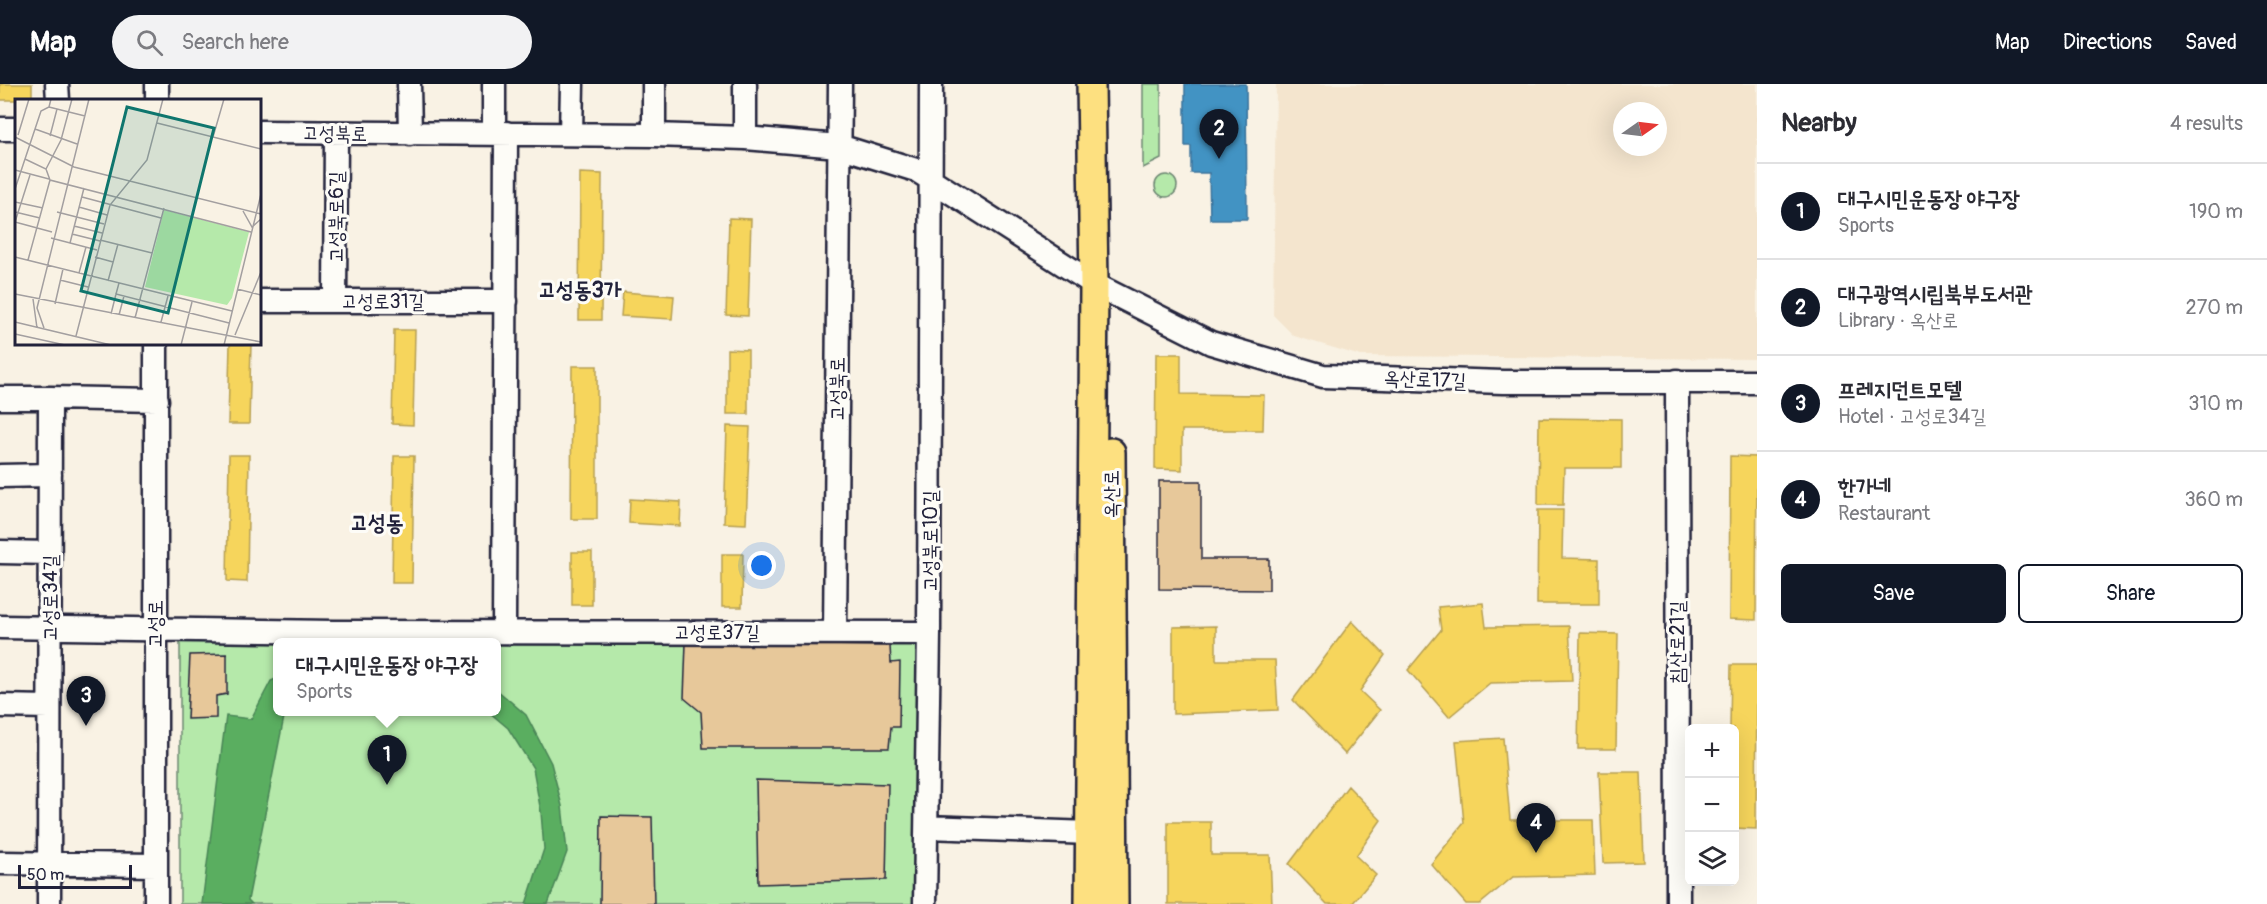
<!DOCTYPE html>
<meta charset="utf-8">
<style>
body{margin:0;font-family:Pangolin,"Poor Story",sans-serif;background:#f2f2f3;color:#2b2b33}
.controls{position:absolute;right:18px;bottom:18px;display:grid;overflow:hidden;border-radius:9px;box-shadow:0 6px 24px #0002}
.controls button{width:54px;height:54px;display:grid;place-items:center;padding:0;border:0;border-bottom:2px solid #e1e1e2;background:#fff;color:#2b2b33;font:30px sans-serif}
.compass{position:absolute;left:1613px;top:18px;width:54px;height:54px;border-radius:50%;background:#fff;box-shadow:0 6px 24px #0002;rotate:76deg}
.scale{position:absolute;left:18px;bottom:15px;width:114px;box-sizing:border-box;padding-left:6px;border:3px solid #22223b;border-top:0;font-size:16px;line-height:21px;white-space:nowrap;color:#22223b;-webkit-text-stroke:4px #fdfcf7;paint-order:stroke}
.you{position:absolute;left:762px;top:482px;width:21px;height:21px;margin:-15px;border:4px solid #fff;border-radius:50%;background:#1a73e8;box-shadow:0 0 0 9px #1a73e833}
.badge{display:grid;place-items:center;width:39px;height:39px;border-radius:50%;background:#111827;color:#fff;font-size:20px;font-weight:700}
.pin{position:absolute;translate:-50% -50px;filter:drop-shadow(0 2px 3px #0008)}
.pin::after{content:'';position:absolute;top:32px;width:21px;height:18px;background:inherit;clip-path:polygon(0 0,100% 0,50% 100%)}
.popup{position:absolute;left:273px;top:554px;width:228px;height:78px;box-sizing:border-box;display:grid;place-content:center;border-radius:9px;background:#fff;filter:drop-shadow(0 2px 4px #0005);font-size:20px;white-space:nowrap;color:#7c7c81}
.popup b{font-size:22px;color:#2b2b33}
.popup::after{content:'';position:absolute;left:50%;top:100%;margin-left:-12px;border:12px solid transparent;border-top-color:#fff}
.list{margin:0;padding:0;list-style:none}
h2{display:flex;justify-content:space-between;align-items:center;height:78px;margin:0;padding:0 24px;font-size:26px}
h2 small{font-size:20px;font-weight:400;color:#7c7c81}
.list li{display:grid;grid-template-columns:39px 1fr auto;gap:18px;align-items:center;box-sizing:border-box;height:96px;padding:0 24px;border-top:2px solid #e1e1e2}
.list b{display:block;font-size:22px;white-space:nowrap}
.list p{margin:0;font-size:20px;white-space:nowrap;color:#7c7c81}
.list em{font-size:20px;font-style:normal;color:#7c7c81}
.actions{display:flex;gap:12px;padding:18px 24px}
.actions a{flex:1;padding:14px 0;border:2px solid #111827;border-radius:9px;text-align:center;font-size:21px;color:#111827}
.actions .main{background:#111827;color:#fff}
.icon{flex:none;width:33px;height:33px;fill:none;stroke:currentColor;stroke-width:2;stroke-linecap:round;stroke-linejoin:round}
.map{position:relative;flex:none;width:1757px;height:820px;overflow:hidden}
header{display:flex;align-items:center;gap:36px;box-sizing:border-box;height:84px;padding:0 30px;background:#111827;color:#fff}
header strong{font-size:28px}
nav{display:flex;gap:33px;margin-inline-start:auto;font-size:21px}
.search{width:420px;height:54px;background:#f2f2f3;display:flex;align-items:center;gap:15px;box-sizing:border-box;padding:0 21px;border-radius:33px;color:#7c7c81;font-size:22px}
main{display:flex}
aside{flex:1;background:#fff}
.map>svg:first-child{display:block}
.built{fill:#f4e5ce;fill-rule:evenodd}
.green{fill:#b5e9aa;stroke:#6c8672;stroke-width:1.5;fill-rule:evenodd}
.homes{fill:#f6d55c;stroke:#b69f52;stroke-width:1.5}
.schools{fill:#4393c3;stroke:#39719a;stroke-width:1.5}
.public{fill:#5aae61;stroke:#498456;stroke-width:1.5}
.building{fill:#e7c89a;stroke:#22223b;stroke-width:1.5}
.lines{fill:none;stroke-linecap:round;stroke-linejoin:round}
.minor-casing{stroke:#22223b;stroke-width:27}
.major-casing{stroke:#22223b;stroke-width:32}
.minor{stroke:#fdfcf7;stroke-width:22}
.major{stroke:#fde080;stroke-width:27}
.labels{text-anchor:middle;stroke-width:6;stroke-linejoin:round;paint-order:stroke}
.street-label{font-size:20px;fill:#22223b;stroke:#fdfcf7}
.quarter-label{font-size:22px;font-weight:bold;fill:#22223b;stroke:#fdfcf7}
.inset-road{fill:none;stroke:#a39fa0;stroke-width:1.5}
.view{fill:#0f766e;fill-opacity:0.15;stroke:#0f766e;stroke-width:3}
.inset-edge{fill:none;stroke:#22223b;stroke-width:3}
</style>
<header>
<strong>Map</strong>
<div class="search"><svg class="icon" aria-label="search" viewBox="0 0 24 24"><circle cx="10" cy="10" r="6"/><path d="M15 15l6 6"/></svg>Search here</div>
<nav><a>Map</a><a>Directions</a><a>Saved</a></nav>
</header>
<main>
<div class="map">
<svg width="1757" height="820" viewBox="0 0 1757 820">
<rect width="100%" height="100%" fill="#f9f2e4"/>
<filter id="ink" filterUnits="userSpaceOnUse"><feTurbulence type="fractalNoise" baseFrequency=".0167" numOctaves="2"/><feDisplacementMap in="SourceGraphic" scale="12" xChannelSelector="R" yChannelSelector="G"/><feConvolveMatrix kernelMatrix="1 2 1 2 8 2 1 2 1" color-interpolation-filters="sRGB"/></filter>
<g filter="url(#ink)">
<path class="built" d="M1276,0H1757V275L1361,272L1294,252L1273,231ZM1622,27H1658V63H1622Z"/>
<path class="green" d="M1143,0H1161V75L1143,84Z
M1155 102a11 11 0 1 1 22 0a11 11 0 1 1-22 0Z
M180,558L918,559L921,820H180ZM278,558H496V628H278Z"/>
<path class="homes" d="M0,0H32V16H0Z
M580,89L602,90L601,236H579Z
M729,134L751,135L748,232L726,231Z
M623,208L674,212L672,235L621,232Z
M394,246H415L413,341L392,340Z
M230,260H251L249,340H228Z
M727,265L748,266V330H727Z
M1156,270H1181V310L1264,311L1263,346H1182V386L1155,385Z
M572,282H597V435H571Z
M1539,334L1621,335V384H1564L1563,421H1538Z
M727,342L750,343L746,440L724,439Z
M229,371H249L247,498L227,497Z
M394,372H414L412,499H392Z
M1730,372L1757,373L1756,536L1729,535Z
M630,415L681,418L680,442L629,439Z
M1538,426H1563L1562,474L1599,475V520H1537Z
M572,468H592V521H572Z
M722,470H743L742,523H722Z
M1483,519L1486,543L1569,542L1572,597L1490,599L1449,633L1408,586L1441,546L1438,523Z
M1352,537L1385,571L1360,607L1380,626L1345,670L1293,616Z
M1216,542V576H1275L1278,626L1173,630V543Z
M1580,549L1618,550L1616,665H1578Z
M1731,581H1757L1756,745L1734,744V644H1730Z
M1503,654L1510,736H1593L1595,791L1513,793L1480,820H1466L1431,780L1464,739L1456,657Z
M1599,688H1641L1644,778L1603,779Z
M1348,702L1381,736L1356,772L1376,791L1352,820H1327L1289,780Z
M1168,738H1211V771H1270L1272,820H1168Z"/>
<path class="schools" d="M1185,0H1246L1247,135H1210L1209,89H1191V62H1185Z"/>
<path class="public" d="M278,594V628H285L248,816L252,820H202L226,632L251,635L271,597Z
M496,605L526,631L551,679L562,722L567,768L548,820H526L544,765L541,728L533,684L508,644L489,628H496Z"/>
<path class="building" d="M1159,397H1201V475H1269V506L1159,505Z
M686,559L890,562L891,579L900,578L899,643H891L889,664H703L701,628L684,614Z
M227,570V610L216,612V634L187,635L190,571Z
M756,696L888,700L886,796L758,800Z
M601,732L652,733L654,820H600Z"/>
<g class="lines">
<defs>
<path id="minor" d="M57,0L58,16
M409,0L410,50
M157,16V0
M0,45H16
M260,48L654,51L745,54L839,62L916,86L1094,200L1211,259L1323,292L1503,298H1757
M494,49V0
M571,50L572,0
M654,51V0
M745,54V0
M260,217H506
M335,217L336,49
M1677,297L1678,820
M0,314H50
M0,392L50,391
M0,468L50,469
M0,543L334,548L929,549
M504,548L506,49
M835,549L840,0
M0,622L49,623
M927,743L1090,749
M0,779L156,781
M49,820L50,314L157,316
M156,820V260
M925,820L929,549L931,0"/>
<path id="major" d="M1111,368L1114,820
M1089,820L1094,200L1091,0"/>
</defs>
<use href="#minor" class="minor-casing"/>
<use href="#major" class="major-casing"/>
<use href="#minor" class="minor"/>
<use href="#major" class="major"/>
</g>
</g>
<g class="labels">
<g class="street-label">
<text transform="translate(335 49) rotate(1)" y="7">고성북로</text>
<text transform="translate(336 133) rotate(-90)" y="7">고성북로6길</text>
<text x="383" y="224">고성로31길</text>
<text transform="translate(1425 295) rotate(2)" y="7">옥산로17길</text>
<text transform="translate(837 305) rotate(-90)" y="7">고성북로</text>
<text transform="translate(1111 410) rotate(-90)" y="7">옥산로</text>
<text transform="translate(930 457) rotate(-90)" y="7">고성북로10길</text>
<text transform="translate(50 514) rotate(-90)" y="7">고성로34길</text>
<text transform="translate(155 540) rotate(-90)" y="7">고성로</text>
<text x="717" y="555">고성로37길</text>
<text transform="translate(1677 558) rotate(-90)" y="7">침산로21길</text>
</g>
<g class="quarter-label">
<text x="580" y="213">고성동3가</text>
<text x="377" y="446">고성동</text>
</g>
</g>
<g transform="translate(15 15)">
<rect width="246" height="246" fill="#f9f2e4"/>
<path d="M149,111L234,133L217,199L212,206L130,188Z" fill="#b5e9aa"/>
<path class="inset-road" d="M34,8L70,17M142,24L246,50M20,30L62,45M3,36L14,0M35,37L42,10M0,38L59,68L246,115M198,38L209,0M10,60L31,70L35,81L236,133M31,70L46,41L57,0M0,71L34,80M0,90L26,12L34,8L36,0M67,98L146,119M0,103L28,109M64,108L92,116M228,112L237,128L246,120M0,113L25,119M42,113L89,125M0,123L15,76M0,123L37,133M59,127L87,134M57,135L85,142M36,139L82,151M85,141L137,154M55,144L69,89M0,158L217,212M80,158L98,163M13,161L35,81M64,174L71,148M45,181L73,188M93,182L103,145M104,184L101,195L214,224M222,190L246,196M0,195L246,243M18,200L22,229M40,205L48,170M96,215L101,195M104,216L109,197M120,219L149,109M0,223L96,246M146,223L153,197M29,229L22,209L74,0M0,235L50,246M220,236L246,173M61,237L95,106L132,61L148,0M166,246L177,203M209,246L246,95"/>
<path class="view" d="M112,8L199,29L153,214L66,192Z"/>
<rect width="246" height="246" class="inset-edge"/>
</g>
</svg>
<div class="controls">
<button>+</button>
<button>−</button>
<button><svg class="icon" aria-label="layers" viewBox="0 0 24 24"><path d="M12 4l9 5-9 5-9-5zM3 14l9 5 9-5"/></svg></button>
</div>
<svg class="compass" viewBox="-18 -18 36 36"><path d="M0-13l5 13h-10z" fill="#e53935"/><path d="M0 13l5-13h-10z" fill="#7c7c81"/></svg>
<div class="scale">50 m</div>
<div class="you"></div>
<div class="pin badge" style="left:387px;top:701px">1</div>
<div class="popup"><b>대구시민운동장 야구장</b>Sports</div>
<div class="pin badge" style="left:1219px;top:75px">2</div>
<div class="pin badge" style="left:86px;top:642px">3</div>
<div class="pin badge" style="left:1536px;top:769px">4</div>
</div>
<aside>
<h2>Nearby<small>4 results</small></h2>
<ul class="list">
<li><span class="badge">1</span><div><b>대구시민운동장 야구장</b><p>Sports</p></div><em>190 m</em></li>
<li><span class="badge">2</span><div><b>대구광역시립북부도서관</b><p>Library · 옥산로</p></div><em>270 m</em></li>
<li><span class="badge">3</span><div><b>프레지던트모텔</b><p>Hotel · 고성로34길</p></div><em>310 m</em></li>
<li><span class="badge">4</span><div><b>한가네</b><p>Restaurant</p></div><em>360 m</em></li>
</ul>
<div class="actions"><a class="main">Save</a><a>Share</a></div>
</aside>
</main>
